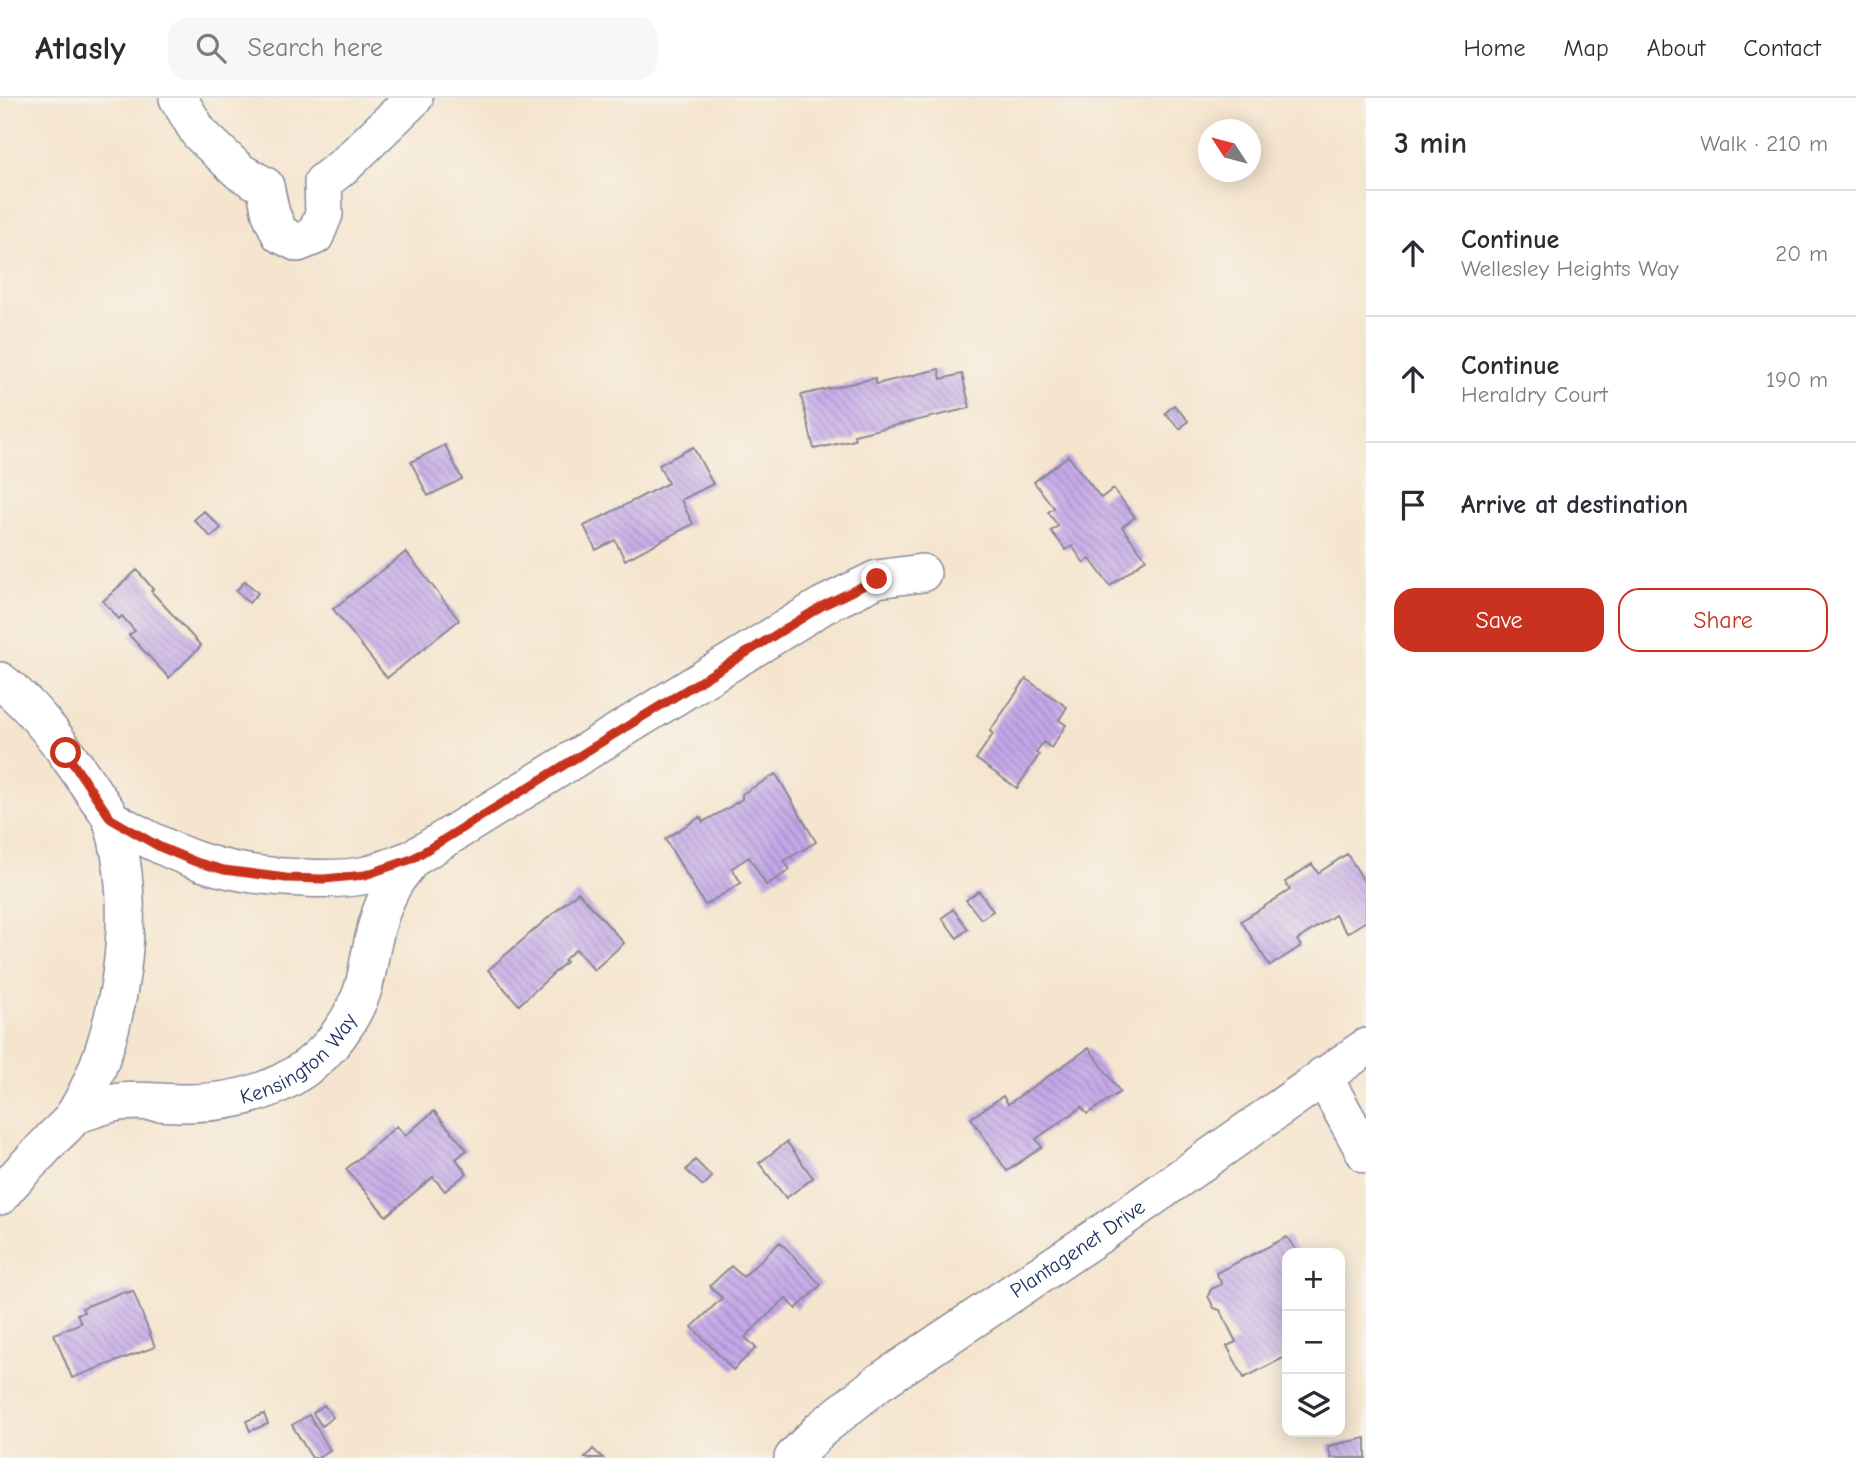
<!DOCTYPE html>
<meta charset="utf-8">
<style>
body{margin:0;font-family:"Comic Neue",sans-serif;background:#f7f7f7;color:#2b2b33}
.controls{position:absolute;right:21px;bottom:21px;display:grid;overflow:hidden;border-radius:14px;box-shadow:0 4px 18px #0003}
.controls button{width:63px;height:63px;display:grid;place-items:center;padding:0;border:0;border-bottom:2px solid #e1e1e2;background:#fff;color:#2b2b33;font:35px sans-serif}
.compass{position:absolute;left:1198px;top:21px;width:63px;height:63px;border-radius:50%;background:#fff;box-shadow:0 4px 18px #0003;rotate:306deg}
.stop{position:absolute;width:21px;height:21px;margin:-16px;border:5px solid #c8321e;border-radius:50%;background:#fff}
.stop.end{background:#c8321e;border-color:#fff;box-shadow:0 2px 7px #0008}
.list{margin:0;padding:0;list-style:none}
h2{display:flex;justify-content:space-between;align-items:center;height:91px;margin:0;padding:0 28px;font-size:30px}
h2 small{font-size:23px;font-weight:400;color:#7c7c81}
.list li{display:grid;grid-template-columns:46px 1fr auto;gap:21px;align-items:center;box-sizing:border-box;height:126px;padding:0 28px;border-top:2px solid #e1e1e2}
.list b{display:block;font-size:26px;white-space:nowrap}
.list p{margin:0;font-size:23px;white-space:nowrap;color:#7c7c81}
.list em{font-size:23px;font-style:normal;color:#7c7c81}
.actions{display:flex;gap:14px;padding:21px 28px}
.actions a{flex:1;padding:16px 0;border:2px solid #c8321e;border-radius:21px;text-align:center;font-size:24px;color:#c8321e}
.actions .main{background:#c8321e;color:#fff}
.icon{flex:none;width:38px;height:38px;fill:none;stroke:currentColor;stroke-width:2;stroke-linecap:round;stroke-linejoin:round}
.map{position:relative;flex:none;width:1366px;height:1360px;overflow:hidden}
header{display:flex;align-items:center;gap:42px;box-sizing:border-box;height:98px;padding:0 35px;background:#fff;border-bottom:2px solid #e1e1e2}
header strong{font-size:33px}
nav{display:flex;gap:38px;margin-inline-start:auto;font-size:24px}
.search{width:490px;height:63px;background:#f7f7f7;display:flex;align-items:center;gap:18px;box-sizing:border-box;padding:0 24px;border-radius:21px;color:#7c7c81;font-size:26px}
main{display:flex}
aside{flex:1;background:#fff}
.map>svg:first-child{display:block}
.building{fill:url(#building-back-hatch)}
.lines{fill:none;stroke-linecap:round;stroke-linejoin:round}
.minor-casing{stroke:#888a96;stroke-width:40}
.minor{stroke:#fff;stroke-width:37}
.route{stroke:#c8321e;stroke-width:9}
.labels{text-anchor:middle;stroke-width:5;stroke-linejoin:round;paint-order:stroke}
.street-label{font-size:21px;fill:#1b2f5e;stroke:#f7f3e8}
</style>
<header>
<strong>Atlasly</strong>
<div class="search"><svg class="icon" aria-label="search" viewBox="0 0 24 24"><circle cx="10" cy="10" r="6"/><path d="M15 15l6 6"/></svg>Search here</div>
<nav><a>Home</a><a>Map</a><a>About</a><a>Contact</a></nav>
</header>
<main>
<div class="map">
<svg width="1366" height="1360" viewBox="0 0 1366 1360">
<defs>
<pattern id="building-back-hatch" width="6" height="6" patternUnits="userSpaceOnUse" patternTransform="scale(1.75)"><rect width="6" height="6" fill="#c4a7e8"/><path d="M-1 5l2 2M0 0l6 6M5-1l2 2" fill="none" stroke="#9e88bf"/></pattern>
</defs>
<rect width="100%" height="100%" fill="#f7f3e8"/>
<filter id="ink" filterUnits="userSpaceOnUse"><feTurbulence type="fractalNoise" baseFrequency=".0143" numOctaves="2"/><feDisplacementMap in="SourceGraphic" scale="14" xChannelSelector="R" yChannelSelector="G"/><feConvolveMatrix kernelMatrix="1 2 1 2 8 2 1 2 1" color-interpolation-filters="sRGB"/></filter>
<filter id="wash" filterUnits="userSpaceOnUse"><feTurbulence type="fractalNoise" baseFrequency=".00686" numOctaves="4" result="noise"/><feDisplacementMap in="SourceGraphic" scale="28" xChannelSelector="R" yChannelSelector="G"/><feGaussianBlur stdDeviation="1.57" result="paint"/><feColorMatrix in="noise" values="0 0 0 0 0 0 0 0 0 0 0 0 0 0 0 0 0 1.4 0 .05"/><feComposite in="paint" operator="in"/></filter>
<g filter="url(#wash)">
<rect width="100%" height="100%" fill="#f5e4ce"/>
<g id="blocks">
<path class="building" d="M939,271L941,281L962,276L970,310L854,337L855,342L814,351L801,297L875,280L876,286Z
M1174,307L1188,323L1180,331L1165,315Z
M445,347L462,381L428,398L411,364Z
M693,349L713,386L681,402L693,426L625,462L615,442L596,452L584,428L668,385L659,367Z
M1068,358L1101,400L1113,391L1135,419L1122,429L1146,461L1110,488L1090,461L1084,465L1072,448L1066,452L1051,433L1058,428L1048,414L1054,410L1034,384Z
M204,413L221,430L211,439L194,422Z
M406,454L459,522L387,580L333,511Z
M137,472L153,491L151,493L201,548L169,580L129,537L135,533L122,518L119,521L103,503Z
M245,483L258,495L249,505L236,493Z
M1026,581L1067,609L1059,622L1066,627L1051,650L1043,644L1036,655L1039,657L1017,690L976,661L993,636L990,633Z
M776,676L816,744L784,763L790,772L766,787L749,759L732,770L741,785L705,807L665,741L700,719L703,724L725,712L742,701V696Z
M1347,756L1366,786V823L1347,835L1335,817L1297,842L1301,848L1270,868L1241,823L1290,792L1285,784L1312,766L1318,775Z
M979,793L993,813L981,821L966,802Z
M578,794L624,845L594,872L576,851L564,862L566,864L519,907L488,872Z
M953,811L968,831L957,840L942,820Z
M1089,950L1120,994L1087,1016L1082,1009L1036,1041L1042,1049L1007,1073L971,1020L1003,998L1008,1006Z
M434,1013L467,1052L456,1061L467,1075L445,1093L433,1079L386,1118L346,1071L397,1028L405,1038Z
M787,1044L813,1080L786,1100L759,1065Z
M695,1062L712,1079L703,1088L686,1072Z
M1287,1139L1298,1155H1287L1285,1181L1287,1258L1244,1280L1227,1248L1236,1244L1220,1212L1214,1210L1208,1198L1211,1191L1222,1186L1216,1175Z
M780,1144L821,1187L796,1211L786,1200L745,1239L756,1250L733,1272L692,1229L722,1200L710,1188L731,1168L743,1179Z
M125,1193L126,1195L133,1193L155,1249L72,1280L54,1236L81,1225L77,1216L84,1214L82,1210Z
M324,1307L333,1319L322,1328L313,1315Z
M264,1316L268,1326L250,1333L246,1323Z
M309,1317L330,1352L317,1360H312L292,1327Z
M1366,1340V1360H1331L1328,1348Z
M593,1351L603,1360H585Z"/>
</g>
</g>
<g filter="url(#ink)">
<use href="#blocks" fill-opacity="0" stroke="#888a96" stroke-width="2"/>
<g class="lines">
<defs>
<g id="minor">
<path d="M178,0L199,35L240,74L265,88L271,116L280,136L298,145L315,138L324,116L323,84L345,67L414,0"/>
<path d="M0,583C38,611 66,654 92,692C98,702 108,712 112,723C140,809 122,939 75,1016C70,1025 61,1032 54,1039C36,1059 16,1077 0,1098"/>
<path d="M111,721C179,760 223,778 303,780C323,781 347,781 367,777C382,773 397,766 412,761L822,508L877,481L922,475"/>
<path d="M1323,978L1366,1056"/>
<path id="s1" d="M74,1017C89,1013 105,1006 120,1004C143,1001 166,1006 190,1005C266,1004 329,972 360,899C367,883 368,865 372,848C376,828 383,805 393,787C398,778 406,770 412,761"/>
<path id="s2" d="M793,1360L821,1331L878,1285L1102,1135L1366,949"/>
</g>
</defs>
<use href="#minor" class="minor-casing"/>
<use href="#minor" class="minor"/>
</g>
</g>
<g class="lines" filter="url(#ink)">
<path class="route" d="M66,655L111,721L160,749L196,764L224,772L286,780L324,781L365,777L412,761L822,508L877,481"/>
</g>
<g class="labels">
<g class="street-label">
<text dy="7" stroke="none"><textPath href="#s1" startOffset="240">Kensington Way</textPath></text>
<text dy="7" stroke="none"><textPath href="#s2" startOffset="354">Plantagenet Drive</textPath></text>
</g>
</g>
</svg>
<div class="controls">
<button>+</button>
<button>−</button>
<button><svg class="icon" aria-label="layers" viewBox="0 0 24 24"><path d="M12 4l9 5-9 5-9-5zM3 14l9 5 9-5"/></svg></button>
</div>
<svg class="compass" viewBox="-18 -18 36 36"><path d="M0-13l5 13h-10z" fill="#e53935"/><path d="M0 13l5-13h-10z" fill="#7c7c81"/></svg>
<div class="stop" style="left:66px;top:655px"></div>
<div class="stop end" style="left:877px;top:481px"></div>
</div>
<aside>
<h2>3 min<small>Walk · 210 m</small></h2>
<ul class="list">
<li><svg class="icon" aria-label="ahead" viewBox="0 0 24 24"><path d="M12 20V5M6 11l6-6 6 6"/></svg><div><b>Continue</b><p>Wellesley Heights Way</p></div><em>20 m</em></li>
<li><svg class="icon" aria-label="ahead" viewBox="0 0 24 24"><path d="M12 20V5M6 11l6-6 6 6"/></svg><div><b>Continue</b><p>Heraldry Court</p></div><em>190 m</em></li>
<li><svg class="icon" aria-label="arrive" viewBox="0 0 24 24"><path d="M6 21V4h12l-3 4 3 4H6"/></svg><div><b>Arrive at destination</b></div></li>
</ul>
<div class="actions"><a class="main">Save</a><a>Share</a></div>
</aside>
</main>
